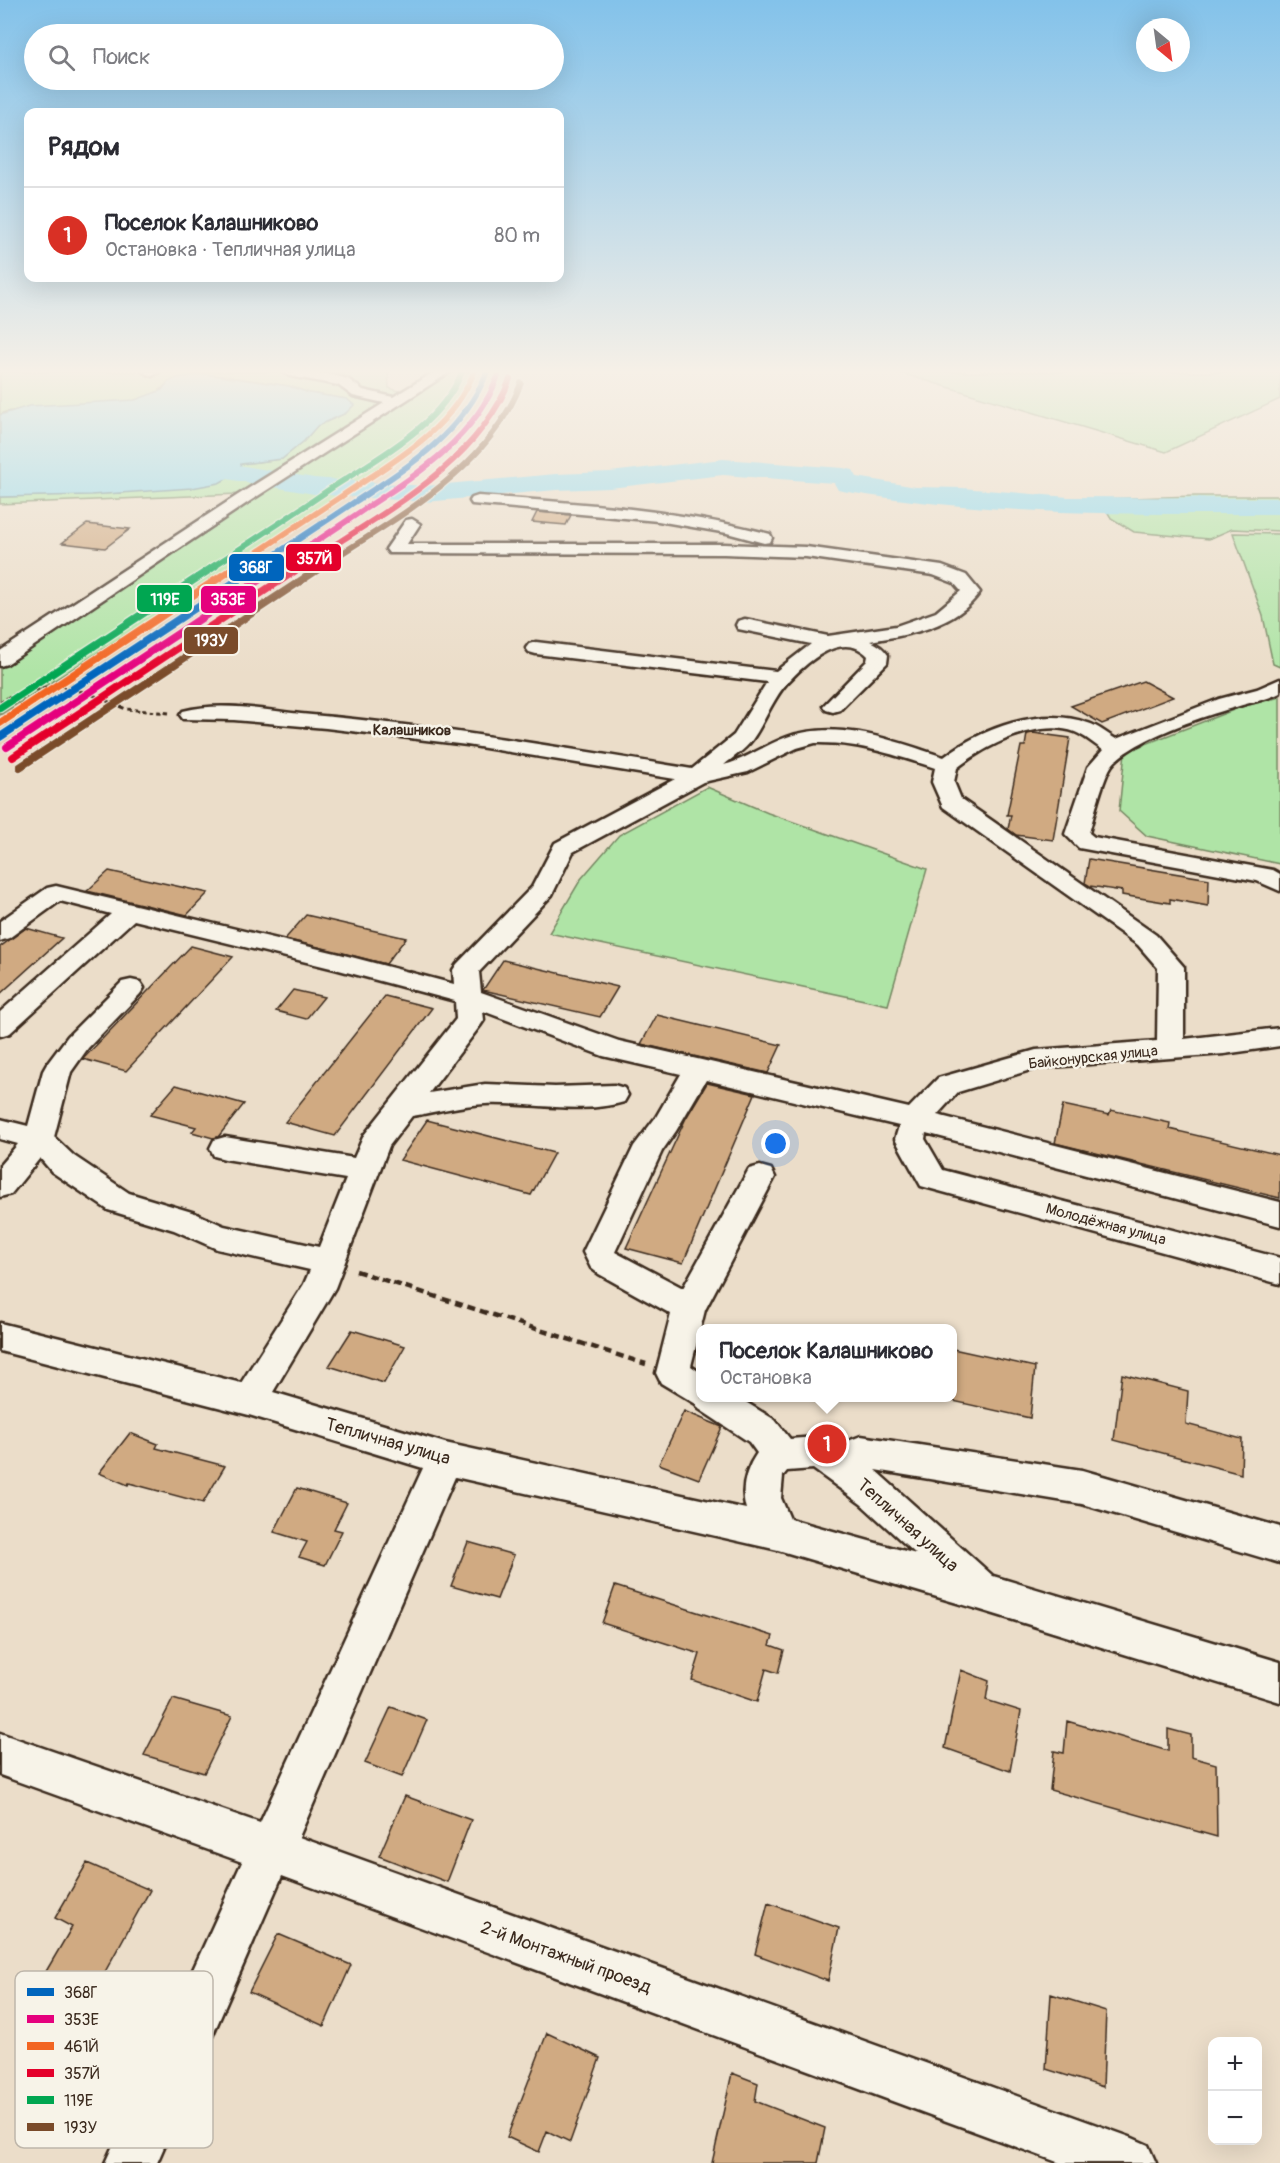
<!DOCTYPE html>
<html lang="ru">
<meta charset="utf-8">
<style>
body{margin:0;font-family:Pangolin,sans-serif;background:#f2f2f3;color:#2b2b33}
.controls{position:absolute;right:18px;bottom:18px;display:grid;overflow:hidden;border-radius:12px;box-shadow:0 6px 24px #0002}
.controls button{width:54px;height:54px;display:grid;place-items:center;padding:0;border:0;border-bottom:2px solid #e1e1e2;background:#fff;color:#2b2b33;font:30px sans-serif}
.compass{position:absolute;left:1136px;top:18px;width:54px;height:54px;border-radius:50%;background:#fff;box-shadow:0 6px 24px #0002;rotate:151deg}
.you{position:absolute;left:776px;top:1144px;width:21px;height:21px;margin:-15px;border:4px solid #fff;border-radius:50%;background:#1a73e8;box-shadow:0 0 0 9px #1a73e833}
.badge{display:grid;place-items:center;width:39px;height:39px;border-radius:50%;background:#d93025;color:#fff;font-size:20px;font-weight:700}
.pin{position:absolute;translate:-50% -50%;border:3px solid #fff;box-shadow:0 2px 6px #0006}
.popup{position:absolute;left:696px;top:1324px;width:261px;height:78px;box-sizing:border-box;display:grid;place-content:center;border-radius:12px;background:#fff;filter:drop-shadow(0 2px 4px #0005);font-size:20px;white-space:nowrap;color:#7c7c81}
.popup b{font-size:22px;color:#2b2b33}
.popup::after{content:'';position:absolute;left:50%;top:100%;margin-left:-12px;border:12px solid transparent;border-top-color:#fff}
.list{margin:0;padding:0;list-style:none}
h2{display:flex;justify-content:space-between;align-items:center;height:78px;margin:0;padding:0 24px;font-size:26px}
h2 small{font-size:20px;font-weight:400;color:#7c7c81}
.list li{display:grid;grid-template-columns:39px 1fr auto;gap:18px;align-items:center;box-sizing:border-box;height:96px;padding:0 24px;border-top:2px solid #e1e1e2}
.list b{display:block;font-size:22px;white-space:nowrap}
.list p{margin:0;font-size:20px;white-space:nowrap;color:#7c7c81}
.list em{font-size:20px;font-style:normal;color:#7c7c81}
.icon{flex:none;width:33px;height:33px;fill:none;stroke:currentColor;stroke-width:2;stroke-linecap:round;stroke-linejoin:round}
.map{position:relative;flex:none;width:1280px;height:2163px;overflow:hidden}
.search{position:absolute;background:#fff;box-shadow:0 6px 24px #0002;left:24px;top:24px;width:540px;height:66px;display:flex;align-items:center;gap:15px;box-sizing:border-box;padding:0 21px;border-radius:33px;color:#7c7c81;font-size:22px}
.panel{position:absolute;background:#fff;box-shadow:0 6px 24px #0002;left:24px;top:108px;width:540px;height:174px;border-radius:12px}
.map>svg:first-child{display:block}
.built{fill:#e3ceb4}
.green{fill:#afe4a6;stroke:#758762;stroke-width:1.5}
.water{fill:#8cd8ed;stroke:#6c929a;stroke-width:1.5}
.lines{fill:none;stroke-linecap:round;stroke-linejoin:round}
.river{fill:#8cd8ed;fill-rule:evenodd}
.building{fill:#d0aa82;stroke:#3b2a1e;stroke-width:1.5}
.minor-casing{stroke:#3b2a1e;stroke-width:5}
.path-far1{stroke:#3b2a1e;stroke-width:3;stroke-dasharray:4.5 3;stroke-linecap:butt}
.path{stroke:#3b2a1e;stroke-width:4.5;stroke-dasharray:8 5;stroke-linecap:butt}
.minor{fill:#f7f3e8;fill-rule:evenodd}
.rail-1-far1-casing{stroke:#f7f3e8;stroke-width:8}
.rail-1-casing{stroke:#f7f3e8;stroke-width:10}
.rail-2-far1-casing{stroke:#f7f3e8;stroke-width:8}
.rail-2-casing{stroke:#f7f3e8;stroke-width:10}
.rail-3-far1-casing{stroke:#f7f3e8;stroke-width:8}
.rail-3-casing{stroke:#f7f3e8;stroke-width:10}
.rail-4-far1-casing{stroke:#f7f3e8;stroke-width:8}
.rail-4-casing{stroke:#f7f3e8;stroke-width:10}
.rail-5-far1-casing{stroke:#f7f3e8;stroke-width:8}
.rail-5-casing{stroke:#f7f3e8;stroke-width:10}
.rail-6-far1-casing{stroke:#f7f3e8;stroke-width:8}
.rail-6-casing{stroke:#f7f3e8;stroke-width:10}
.rail-1-far1{stroke:#0065bd;stroke-width:6}
.rail-1{stroke:#0065bd;stroke-width:8}
.rail-2-far1{stroke:#e5007d;stroke-width:6}
.rail-2{stroke:#e5007d;stroke-width:8}
.rail-3-far1{stroke:#f26522;stroke-width:6}
.rail-3{stroke:#f26522;stroke-width:8}
.rail-4-far1{stroke:#e4002b;stroke-width:6}
.rail-4{stroke:#e4002b;stroke-width:8}
.rail-5-far1{stroke:#00a651;stroke-width:6}
.rail-5{stroke:#00a651;stroke-width:8}
.rail-6-far1{stroke:#7a4b2a;stroke-width:6}
.rail-6{stroke:#7a4b2a;stroke-width:8}
.labels{text-anchor:middle;stroke-width:5;stroke-linejoin:round;paint-order:stroke}
.far-quarter-label{font-size:15px;font-weight:bold;fill:#3b2a1e;stroke:#f7f3e8}
.street-label{font-size:15px;fill:#3b2a1e;stroke:#f7f3e8}
.near-street-label{font-size:18px;fill:#3b2a1e;stroke:#f7f3e8}
.key{fill:#f7f3e8;stroke:#bfb7ab;stroke-width:1.5}
.key-label{font-size:16px;fill:#3b2a1e}
.line-badge{stroke:#f7f3e8;stroke-width:2}
.badge-label{font-size:16px;text-anchor:middle;font-weight:bold;fill:#fff}
</style>
<div class="map">
<svg width="1280" height="2163" viewBox="0 0 1280 2163">
<rect width="100%" height="100%" fill="#ebddc9"/>
<filter id="ink" filterUnits="userSpaceOnUse"><feTurbulence type="fractalNoise" baseFrequency=".0167" numOctaves="2"/><feDisplacementMap in="SourceGraphic" scale="12" xChannelSelector="R" yChannelSelector="G"/><feConvolveMatrix kernelMatrix="1 2 1 2 8 2 1 2 1" color-interpolation-filters="sRGB"/></filter>
<g filter="url(#ink)">
<path class="built" d="M472,372H493L492,382L477,409L450,439L294,549L0,746V715L384,468L423,439L468,384Z"/>
<path class="green" d="M0,372H388L389,388L402,392L238,494L0,504V497L121,493L241,464L282,459L304,441L317,426L346,413V399L309,393L289,386L224,376L204,374L168,382C148,410 91,402 61,405C42,407 23,409 5,412L0,415Z
M449,372H472C468,386 461,401 451,412C406,462 342,497 285,533C191,594 95,654 0,715V667Z
M897,372H1280V399L1166,452Z
M1195,496H1280V531L1232,529L1209,539L1134,532L1111,518L1100,499Z
M1233,533L1280,534V667L1273,664L1263,616Z
M1280,697V864L1147,836L1119,811L1125,752L1241,707Z
M707,787L768,813L927,869L888,1005L549,933L581,879L619,835Z"/>
<path class="water" d="M204,374L289,386L309,393L347,399L354,405L346,413L317,426L304,441L282,459L241,464L239,472L219,483L192,488L91,495L0,497V415L29,406L135,400L162,390L168,382L177,378Z"/>
<g class="lines">
<path class="river" d="M173,454L314,478L425,486L556,474L610,472L723,459L843,468L853,470L857,477L916,487L962,488L1068,497L1280,498V514C1136,514 991,516 848,492L838,490L834,483L723,475L610,488L556,490L425,502L314,494L164,468L160,462L164,456Z"/>
</g>
<path class="building" d="M537,512L571,515L566,525L532,522Z
M87,524L130,529L105,548L62,543Z
M1143,681L1173,697L1102,724L1071,706Z
M1033,733L1070,738L1053,840L1016,835L1008,829L1011,815H1007L1021,746H1025L1027,734Z
M1089,859L1209,879L1208,906L1170,899V903L1122,895V891L1090,886L1085,883Z
M109,871L208,893L187,915L87,891Z
M306,915L406,938L386,964L285,939Z
M26,928L62,938L0,994V947Z
M191,946L233,957L126,1071L83,1059Z
M503,960L618,987L600,1017L483,990Z
M293,990L324,997L306,1019L276,1011Z
M385,996L432,1008L335,1136L285,1122Z
M657,1015L781,1045L768,1073L641,1044Z
M707,1083L755,1094L683,1263L626,1248L686,1118Z
M176,1085L244,1104L218,1137L213,1138L192,1132L196,1127L150,1115Z
M1063,1105L1109,1115L1111,1110L1170,1123L1169,1129L1280,1155V1198L1055,1143Z
M427,1120L554,1153L531,1195L400,1160Z
M352,1330L405,1346L384,1383L329,1366Z
M953,1349L1035,1367L1030,1418L953,1401Z
M1122,1374L1188,1391L1186,1424L1242,1439L1241,1474L1114,1440Z
M684,1411L722,1427L699,1479L659,1464Z
M130,1433L158,1444L156,1448L225,1466L203,1503L129,1483L128,1485L99,1473Z
M297,1488L347,1503L334,1529L342,1531L325,1565L299,1557L307,1542L274,1532Z
M468,1542L514,1555L497,1599L451,1586Z
M615,1586L773,1636L770,1645L784,1650L778,1673L766,1669L757,1702L692,1680L700,1654L602,1623Z
M961,1670L989,1681L986,1700L1021,1711L1010,1771L945,1748Z
M173,1699L232,1716L204,1773L144,1755Z
M391,1707L427,1720L402,1777L365,1763Z
M1067,1721L1168,1751V1729L1191,1735V1757L1216,1764L1217,1837L1050,1790L1054,1751L1064,1753Z
M405,1796L471,1820L447,1882L379,1856Z
M87,1863L150,1890L101,1979L85,1972L65,2007L34,1992L72,1927L55,1918Z
M768,1903L839,1928L828,1981L755,1954Z
M278,1934L351,1965L324,2026L249,1992Z
M1051,1994L1106,2011L1103,2087L1046,2069Z
M547,2033L600,2058L570,2142L547,2131L539,2152L507,2137Z
M732,2073L758,2083L755,2101L825,2128L818,2163H712Z"/>
<g class="lines">
<defs>
<path id="minor" d="M143,372H159L152,376Z
M283,372L325,373L348,379L363,390L393,397L434,372H450L250,501L7,664L0,666V651L238,495L384,403L353,396L338,385L290,376Z
M478,496C577,503 674,509 770,534L772,538L770,542L764,543L727,533L658,521L472,504L470,501L472,498Z
M412,519L420,524L407,544H724L806,547L942,566L966,575L980,592C956,627 909,635 870,641C878,644 883,648 888,655L887,663L840,710L833,712L826,710L823,706L867,661L868,656C843,630 808,661 789,681C773,697 765,722 752,740C745,750 733,757 724,765C746,759 765,745 787,737C839,719 894,741 944,757C982,728 1041,706 1088,723C1098,726 1107,734 1116,739L1219,699L1257,689L1280,679V693C1266,700 1251,702 1236,707C1206,715 1121,743 1109,770C1100,789 1095,812 1089,833L1094,837L1273,870L1280,874V891L1257,881L1079,848L1065,834L1088,767L1103,750C1094,744 1085,736 1075,732C1039,718 985,746 957,768L954,782L961,799L1156,935L1184,967V1039L1280,1028V1046L1224,1054L1037,1068L958,1092L937,1115L1280,1202V1226L926,1133L925,1139L943,1170L1280,1258V1284L921,1186L895,1139L899,1126L706,1080L676,1131L662,1151L615,1252L683,1288L749,1169L760,1166L771,1169L775,1177L705,1310L691,1366L701,1373V1398H739L775,1420L790,1439L816,1437L841,1447L848,1441L861,1436L1082,1470L1280,1527V1563L1082,1504L875,1470L993,1576L1280,1662V1702L981,1610L778,1550L455,1477L299,1837L1130,2137L1148,2145L1156,2163H1060L282,1876L157,2163H105L242,1862L0,1775V1733L260,1823L423,1468L249,1415L0,1351V1323L241,1383L304,1284L310,1270L217,1249L174,1230L108,1210L52,1172L40,1158L11,1194L0,1197V1165L18,1144L0,1139V1119L28,1126L43,1071L47,1064L68,1036L122,982L131,980L140,982L144,988L140,994L88,1048L71,1072L54,1137L74,1156L129,1193L195,1213L224,1226L319,1247L346,1179L225,1159L214,1156L210,1148L214,1140L225,1137L354,1158L364,1135L456,1019L455,1001L335,969L134,920L10,1033L0,1036V1012L111,914L60,901L9,938L0,941V921L47,888L56,886L340,954L454,984L453,970L457,964L532,887L555,843L675,779L467,745L326,728L234,720L183,719L180,715L183,711C220,701 263,710 301,714C432,725 562,748 692,769L734,735L767,682L536,654L529,652L526,648L529,644L536,642L776,671L811,644L738,629L736,625L738,621L745,619L828,636L896,626L936,612L961,591L954,583L933,575L806,557L724,554L389,553L386,549L406,520ZM815,743C858,742 895,755 935,768L932,782L943,807L1138,945L1158,968L1157,1041L1036,1050L938,1078L909,1108L619,1041L481,992L479,972L552,895L573,852L703,782L748,772L797,748ZM483,1011L603,1056L681,1074L656,1117L634,1146L583,1252L591,1268L599,1274L671,1314L656,1373L661,1383L696,1404L699,1409L749,1442L757,1453C746,1469 740,1489 746,1509L445,1443L273,1392L335,1288L389,1146L412,1116C436,1112 461,1105 485,1104C531,1102 580,1115 624,1102L628,1095L624,1088L614,1085L555,1087L485,1084L429,1093L480,1026L484,1020ZM813,1469L861,1504L916,1554L790,1519L781,1498L783,1476L787,1471Z"/>
</defs>
<use href="#minor" class="minor-casing"/>
<path class="path-far1" d="M0,703L10,696L54,685L88,693L126,709L169,713"/>
<path class="path" d="M356,1271L646,1364"/>
<use href="#minor" class="minor"/>
<defs>
<path id="rail-1-far1" d="M256,567C290,545 323,523 356,501C408,467 463,433 487,372"/>
<path id="rail-1" d="M0,737L259,566"/>
<path id="rail-2-far1" d="M277,567C308,547 338,527 369,506C421,472 475,437 498,376"/>
<path id="rail-2" d="M7,747L280,566"/>
<path id="rail-3-far1" d="M235,567C271,543 306,520 342,496C392,462 451,431 474,372"/>
<path id="rail-3" d="M0,723L237,566"/>
<path id="rail-4-far1" d="M300,567C375,517 477,467 510,379"/>
<path id="rail-4" d="M13,757L302,566"/>
<path id="rail-5-far1" d="M212,567C251,542 289,517 327,491C375,459 439,428 462,372"/>
<path id="rail-5" d="M0,708L215,566"/>
<path id="rail-6-far1" d="M321,567C396,517 487,472 521,383"/>
<path id="rail-6" d="M20,767L323,566"/>
</defs>
<use href="#rail-1-far1" class="rail-1-far1-casing"/>
<use href="#rail-1" class="rail-1-casing"/>
<use href="#rail-2-far1" class="rail-2-far1-casing"/>
<use href="#rail-2" class="rail-2-casing"/>
<use href="#rail-3-far1" class="rail-3-far1-casing"/>
<use href="#rail-3" class="rail-3-casing"/>
<use href="#rail-4-far1" class="rail-4-far1-casing"/>
<use href="#rail-4" class="rail-4-casing"/>
<use href="#rail-5-far1" class="rail-5-far1-casing"/>
<use href="#rail-5" class="rail-5-casing"/>
<use href="#rail-6-far1" class="rail-6-far1-casing"/>
<use href="#rail-6" class="rail-6-casing"/>
<use href="#rail-1-far1" class="rail-1-far1"/>
<use href="#rail-1" class="rail-1"/>
<use href="#rail-2-far1" class="rail-2-far1"/>
<use href="#rail-2" class="rail-2"/>
<use href="#rail-3-far1" class="rail-3-far1"/>
<use href="#rail-3" class="rail-3"/>
<use href="#rail-4-far1" class="rail-4-far1"/>
<use href="#rail-4" class="rail-4"/>
<use href="#rail-5-far1" class="rail-5-far1"/>
<use href="#rail-5" class="rail-5"/>
<use href="#rail-6-far1" class="rail-6-far1"/>
<use href="#rail-6" class="rail-6"/>
</g>
</g>
<linearGradient id="sky" x2="0" y2="1"><stop stop-color="#83c2ea"/><stop offset="0.55" stop-color="#f6f0e7"/><stop offset="1" stop-color="#f6f0e7" stop-opacity="0"/></linearGradient>
<rect width="1280" height="675" fill="url(#sky)"/>
<g class="labels">
<g class="far-quarter-label">
<text x="412" y="735">Калашников</text>
</g>
<g class="street-label">
<text transform="translate(1093 1057) rotate(-6)" y="5">Байконурская улица</text>
<text transform="translate(1106 1224) rotate(15)" y="5">Молодёжная улица</text>
</g>
<g class="near-street-label">
<text transform="translate(388 1441) rotate(16)" y="6">Тепличная улица</text>
<text transform="translate(908 1525) rotate(42)" y="6">Тепличная улица</text>
<text transform="translate(566 1957) rotate(20)" y="6">2-й Монтажный проезд</text>
</g>
</g>
<rect x="15" y="1971" width="198" height="177" rx="9" class="key"/>
<rect x="27" y="1988" width="27" height="8" fill="#0065bd"/>
<rect x="27" y="2015" width="27" height="8" fill="#e5007d"/>
<rect x="27" y="2042" width="27" height="8" fill="#f26522"/>
<rect x="27" y="2069" width="27" height="8" fill="#e4002b"/>
<rect x="27" y="2096" width="27" height="8" fill="#00a651"/>
<rect x="27" y="2123" width="27" height="8" fill="#7a4b2a"/>
<g class="key-label">
<text x="64" y="1998">368Г</text>
<text x="64" y="2025">353Е</text>
<text x="64" y="2052">461Й</text>
<text x="64" y="2079">357Й</text>
<text x="64" y="2106">119Е</text>
<text x="64" y="2133">193У</text>
</g>
<g class="line-badge">
<rect x="285" y="543" width="57" height="29" rx="6" fill="#e4002b"/>
<rect x="228" y="553" width="57" height="29" rx="6" fill="#0065bd"/>
<rect x="136" y="584" width="57" height="29" rx="6" fill="#00a651"/>
<rect x="200" y="585" width="57" height="29" rx="6" fill="#e5007d"/>
<rect x="183" y="626" width="56" height="29" rx="6" fill="#7a4b2a"/>
</g>
<g class="badge-label">
<text x="314" y="564">357Й</text>
<text x="256" y="573">368Г</text>
<text x="165" y="605">119Е</text>
<text x="228" y="605">353Е</text>
<text x="211" y="646">193У</text>
</g>
</svg>
<div class="controls">
<button>+</button>
<button>−</button>
</div>
<svg class="compass" viewBox="-18 -18 36 36"><path d="M0-13l5 13h-10z" fill="#e53935"/><path d="M0 13l5-13h-10z" fill="#7c7c81"/></svg>
<div class="you"></div>
<div class="pin badge" style="left:827px;top:1444px">1</div>
<div class="popup"><b>Поселок Калашниково</b>Остановка</div>
<div class="search"><svg class="icon" aria-label="search" viewBox="0 0 24 24"><circle cx="10" cy="10" r="6"/><path d="M15 15l6 6"/></svg>Поиск</div>
<section class="panel">
<h2>Рядом<small></small></h2>
<ul class="list">
<li><span class="badge">1</span><div><b>Поселок Калашниково</b><p>Остановка · Тепличная улица</p></div><em>80 m</em></li>
</ul>
</section>
</div>
